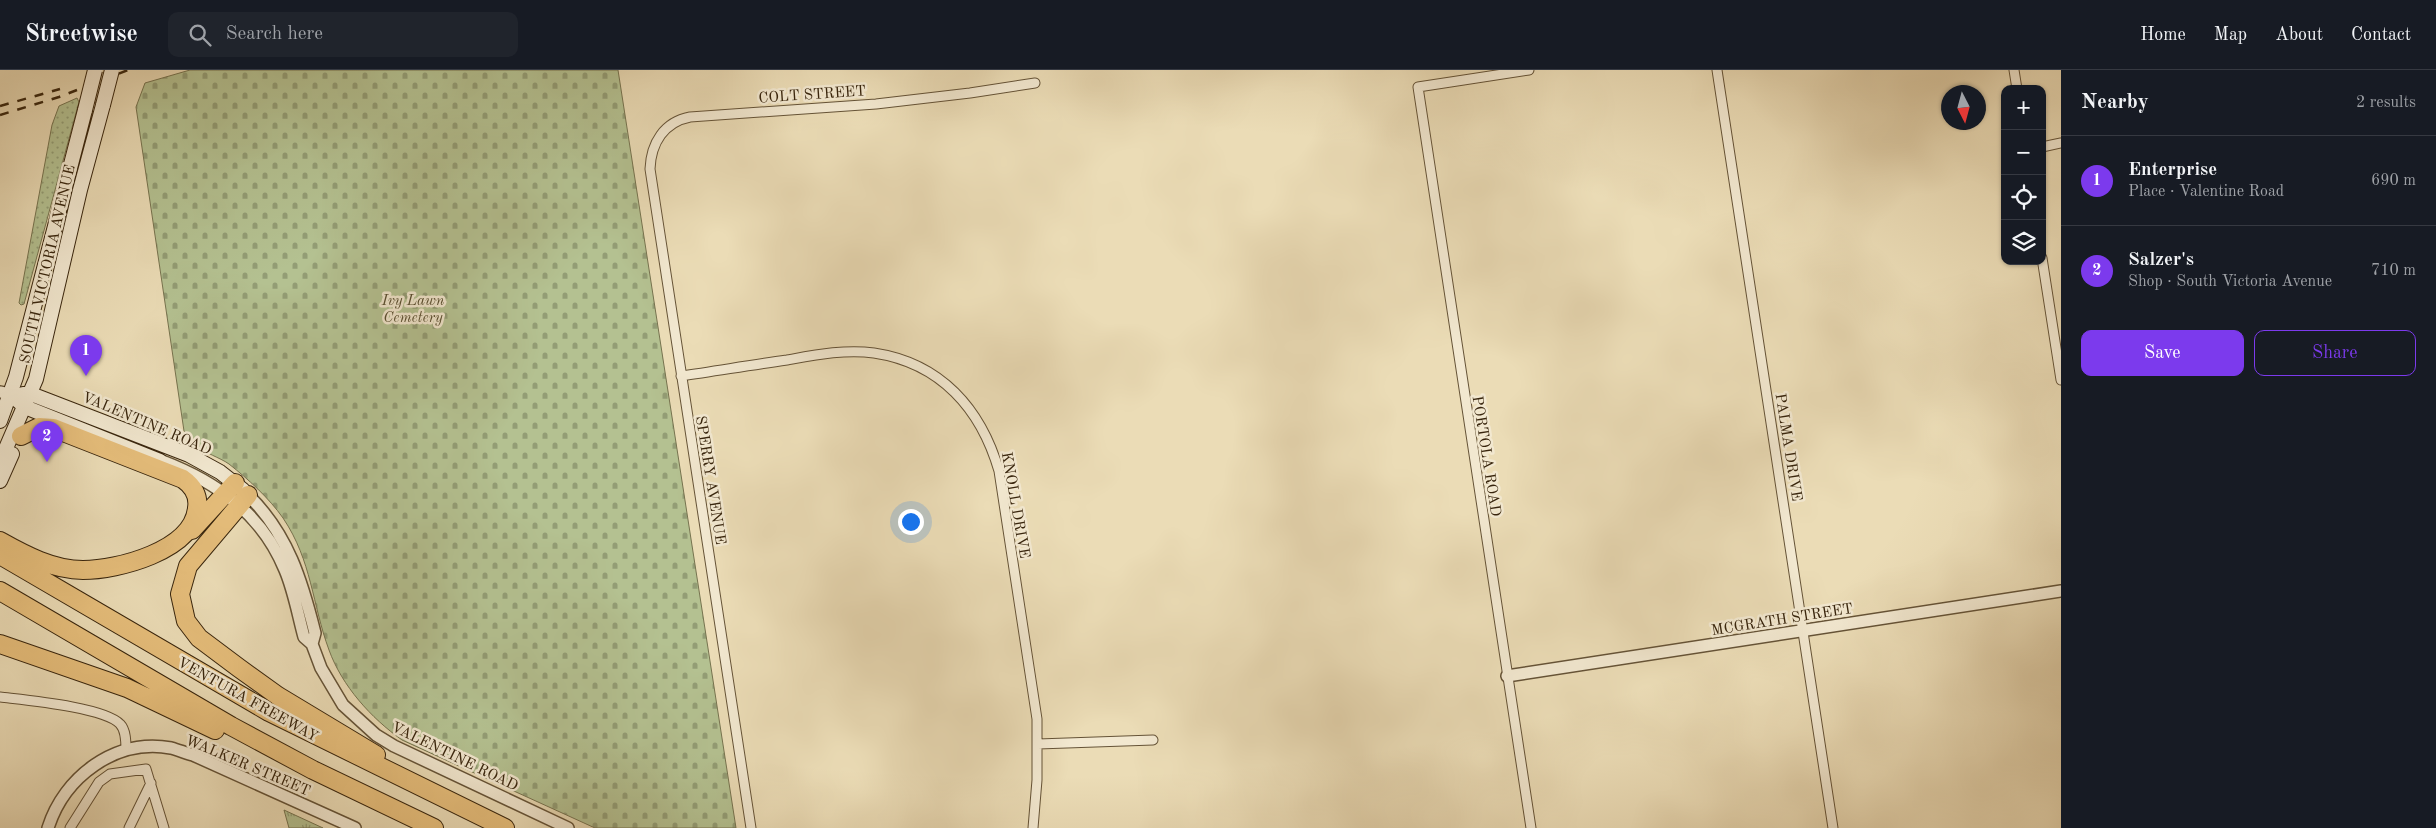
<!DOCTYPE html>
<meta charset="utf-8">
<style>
body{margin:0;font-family:"Old Standard TT",serif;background:#20242c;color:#f1f3f6}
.controls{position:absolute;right:15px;top:15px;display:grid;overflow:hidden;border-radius:10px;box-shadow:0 1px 4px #0004}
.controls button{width:45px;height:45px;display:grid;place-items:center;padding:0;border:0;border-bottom:1px solid #363941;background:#171b24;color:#f1f3f6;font:25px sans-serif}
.compass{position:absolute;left:1941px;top:15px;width:45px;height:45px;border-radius:50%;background:#171b24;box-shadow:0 1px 4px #0004;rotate:174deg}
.you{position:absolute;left:910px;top:451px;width:18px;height:18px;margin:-12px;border:4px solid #fff;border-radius:50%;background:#1a73e8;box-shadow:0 0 0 8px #1a73e833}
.badge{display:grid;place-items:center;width:32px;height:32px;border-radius:50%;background:#7c3aed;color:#fff;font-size:16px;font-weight:700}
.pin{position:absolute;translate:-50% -41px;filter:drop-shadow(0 1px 2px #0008)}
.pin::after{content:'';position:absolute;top:26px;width:18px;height:15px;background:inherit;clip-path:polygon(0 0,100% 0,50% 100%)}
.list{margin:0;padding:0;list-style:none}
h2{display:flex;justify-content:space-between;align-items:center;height:65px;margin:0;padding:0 20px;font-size:21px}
h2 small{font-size:16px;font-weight:400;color:#9ea1a6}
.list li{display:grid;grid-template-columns:32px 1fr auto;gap:15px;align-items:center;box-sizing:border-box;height:90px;padding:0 20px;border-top:1px solid #363941}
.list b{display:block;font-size:19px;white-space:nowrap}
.list p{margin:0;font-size:16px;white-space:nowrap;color:#9ea1a6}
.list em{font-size:16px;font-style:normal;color:#9ea1a6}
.actions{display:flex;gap:10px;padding:15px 20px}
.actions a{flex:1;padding:11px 0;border:1px solid #7c3aed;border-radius:10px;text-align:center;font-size:18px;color:#7c3aed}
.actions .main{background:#7c3aed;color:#fff}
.icon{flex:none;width:28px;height:28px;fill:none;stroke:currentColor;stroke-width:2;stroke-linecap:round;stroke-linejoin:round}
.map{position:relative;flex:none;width:2061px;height:758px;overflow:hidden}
header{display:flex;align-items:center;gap:30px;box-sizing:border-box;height:70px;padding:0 25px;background:#171b24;border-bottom:1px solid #363941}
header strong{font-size:24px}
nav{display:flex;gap:28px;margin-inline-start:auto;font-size:18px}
.search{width:350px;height:45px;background:#20242c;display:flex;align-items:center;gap:12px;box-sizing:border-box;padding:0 18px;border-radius:10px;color:#9ea1a6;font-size:19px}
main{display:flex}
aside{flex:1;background:#171b24}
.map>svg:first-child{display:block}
.grass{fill:url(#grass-dots);stroke:#76734f}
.cemetery{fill:url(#cemetery-stones);stroke:#76734f}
.park{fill:url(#park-tufts);stroke:#76734f}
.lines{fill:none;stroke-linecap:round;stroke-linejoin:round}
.minor-casing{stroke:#655337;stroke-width:11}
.tertiary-casing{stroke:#655337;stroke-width:14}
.secondary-casing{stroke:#38250d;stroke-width:16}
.motorway-casing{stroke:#38250d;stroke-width:20}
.minor{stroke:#f2e8d0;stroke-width:9}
.tertiary{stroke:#f2e8d0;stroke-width:11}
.secondary{stroke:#f2e8d0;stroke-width:14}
.motorway{stroke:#e6be7b;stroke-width:18}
.rail{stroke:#38250d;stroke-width:2.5;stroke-dasharray:9 9;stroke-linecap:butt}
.secondary-bridge-casing{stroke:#38250d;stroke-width:16;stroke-linecap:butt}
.secondary-bridge{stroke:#f2e8d0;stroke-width:14}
.labels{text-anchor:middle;stroke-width:5;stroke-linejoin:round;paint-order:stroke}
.street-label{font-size:15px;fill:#38250d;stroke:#f2e8d0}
.park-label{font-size:15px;font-style:italic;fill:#574c2e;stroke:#f2e8d0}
</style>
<header>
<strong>Streetwise</strong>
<div class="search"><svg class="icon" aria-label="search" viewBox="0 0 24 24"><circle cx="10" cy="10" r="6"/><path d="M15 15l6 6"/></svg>Search here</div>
<nav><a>Home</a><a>Map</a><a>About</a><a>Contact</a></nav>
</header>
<main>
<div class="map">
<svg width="2061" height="758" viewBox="0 0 2061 758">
<defs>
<pattern id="grass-dots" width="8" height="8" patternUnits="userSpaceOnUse" patternTransform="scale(1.25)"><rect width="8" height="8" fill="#b4c191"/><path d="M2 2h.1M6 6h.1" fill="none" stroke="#939d75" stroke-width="1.8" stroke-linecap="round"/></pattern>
<pattern id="cemetery-stones" width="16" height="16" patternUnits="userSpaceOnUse" patternTransform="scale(1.25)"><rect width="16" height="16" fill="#b4c191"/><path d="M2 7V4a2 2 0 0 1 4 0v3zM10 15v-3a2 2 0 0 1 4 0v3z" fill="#939d75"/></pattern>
<pattern id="park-tufts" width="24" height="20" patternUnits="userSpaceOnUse" patternTransform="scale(1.25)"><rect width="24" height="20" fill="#b4c191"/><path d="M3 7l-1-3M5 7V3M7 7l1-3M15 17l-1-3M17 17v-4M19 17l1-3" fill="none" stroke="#939d75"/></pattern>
</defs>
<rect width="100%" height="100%" fill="#ebdcb6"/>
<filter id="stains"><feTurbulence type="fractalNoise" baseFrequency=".004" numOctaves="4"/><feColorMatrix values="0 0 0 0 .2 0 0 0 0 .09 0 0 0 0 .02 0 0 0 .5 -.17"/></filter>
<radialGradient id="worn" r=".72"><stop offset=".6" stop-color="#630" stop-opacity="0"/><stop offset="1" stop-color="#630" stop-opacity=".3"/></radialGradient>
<path class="grass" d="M77,28L79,32L24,234L21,235L19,233L52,55L59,36Z"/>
<path class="cemetery" d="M190,0H618L736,758H595L402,670C371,648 342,616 329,580C312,534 312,491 283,448C269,428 248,409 229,394C219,387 206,384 196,375C192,372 188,365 184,361L136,37L145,13Z"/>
<path class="park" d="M284,740L323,758H289Z"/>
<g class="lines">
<defs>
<path id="minor" d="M1529,0L1418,17L1531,758
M1717,0L1833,758
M2014,0L2017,19
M2042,77L2061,73
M2042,188L2061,310
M681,306C716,301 751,295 787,290C815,285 845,279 874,283C941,293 981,339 999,401L1037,649V710L1033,758
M0,627C24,630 104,637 120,654C126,660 126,672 126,680
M1038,674L1153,670
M70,758L99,712L110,704L146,699L164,758
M129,758L151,713
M751,758L650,99C651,73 664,52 690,47L876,34L970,23L1035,13"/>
<path id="tertiary" d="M0,322L10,324
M162,391C217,412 262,444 285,500C294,521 298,545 304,567L312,574L321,598L343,635L376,665L394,676L568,758
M248,425C288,464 302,511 315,563L312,574
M1507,606L2061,521
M48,758C64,707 115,668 171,678C178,680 186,683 193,685L355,758"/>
<path id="secondary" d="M23,324H31L44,329L189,385L220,402L243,420
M18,331L25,337L160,391
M0,351L16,307L85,40
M0,392L36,309L80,120L103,35
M0,411L12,384"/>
<path id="motorway" d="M248,425L188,496L180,524L186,551L199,568L239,598L278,626L376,685
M192,460L235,413
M0,471C25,485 53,500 83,500C117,500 193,481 197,438C199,426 193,416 183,409L53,358L39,357L21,366
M0,485L269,642L505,758
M0,521L231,656L313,700L434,758
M0,574L127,618L215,660"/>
</defs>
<use href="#minor" class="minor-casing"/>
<use href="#tertiary" class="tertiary-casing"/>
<use href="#secondary" class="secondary-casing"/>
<use href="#motorway" class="motorway-casing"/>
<use href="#minor" class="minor"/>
<use href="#tertiary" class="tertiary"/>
<use href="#secondary" class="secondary"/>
<use href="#motorway" class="motorway"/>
<path class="rail" d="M0,36L60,19
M0,45L59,27L128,0"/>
<defs>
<path id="secondary-bridge" d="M103,35L112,0
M85,40L95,0"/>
</defs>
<use href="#secondary-bridge" class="secondary-bridge-casing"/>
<use href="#secondary-bridge" class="secondary-bridge"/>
</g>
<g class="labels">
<g class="street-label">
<text transform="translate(812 24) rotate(-4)" y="5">COLT STREET</text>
<text transform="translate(47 194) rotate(-77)" y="5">SOUTH VICTORIA AVENUE</text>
<text transform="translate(147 353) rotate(23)" y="5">VALENTINE ROAD</text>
<text transform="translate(1789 377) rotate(81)" y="5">PALMA DRIVE</text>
<text transform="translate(1487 386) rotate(81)" y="5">PORTOLA ROAD</text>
<text transform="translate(711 410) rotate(81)" y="5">SPERRY AVENUE</text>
<text transform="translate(1016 435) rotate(80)" y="5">KNOLL DRIVE</text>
<text transform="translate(1782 549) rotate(-9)" y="5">MCGRATH STREET</text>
<text transform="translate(248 629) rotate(29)" y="5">VENTURA FREEWAY</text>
<text transform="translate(455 686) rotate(26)" y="5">VALENTINE ROAD</text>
<text transform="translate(248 695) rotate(23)" y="5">WALKER STREET</text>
</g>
<g class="park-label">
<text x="413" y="235">Ivy Lawn<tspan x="413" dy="17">Cemetery</tspan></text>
</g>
</g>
<rect width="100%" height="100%" filter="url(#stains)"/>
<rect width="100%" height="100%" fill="url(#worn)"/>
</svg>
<div class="controls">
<button>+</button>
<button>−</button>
<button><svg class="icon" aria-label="locate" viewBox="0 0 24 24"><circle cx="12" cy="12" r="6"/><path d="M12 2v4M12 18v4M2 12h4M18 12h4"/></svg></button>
<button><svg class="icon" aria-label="layers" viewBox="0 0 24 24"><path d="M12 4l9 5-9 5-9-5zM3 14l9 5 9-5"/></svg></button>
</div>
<svg class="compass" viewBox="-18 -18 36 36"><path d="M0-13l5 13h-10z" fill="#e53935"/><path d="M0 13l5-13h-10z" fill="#9ea1a6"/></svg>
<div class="you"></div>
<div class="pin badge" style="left:86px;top:306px">1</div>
<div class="pin badge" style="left:47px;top:392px">2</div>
</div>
<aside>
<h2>Nearby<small>2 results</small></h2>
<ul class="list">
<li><span class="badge">1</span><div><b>Enterprise</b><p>Place · Valentine Road</p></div><em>690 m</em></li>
<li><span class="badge">2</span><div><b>Salzer's</b><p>Shop · South Victoria Avenue</p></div><em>710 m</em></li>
</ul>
<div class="actions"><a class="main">Save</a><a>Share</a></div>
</aside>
</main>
